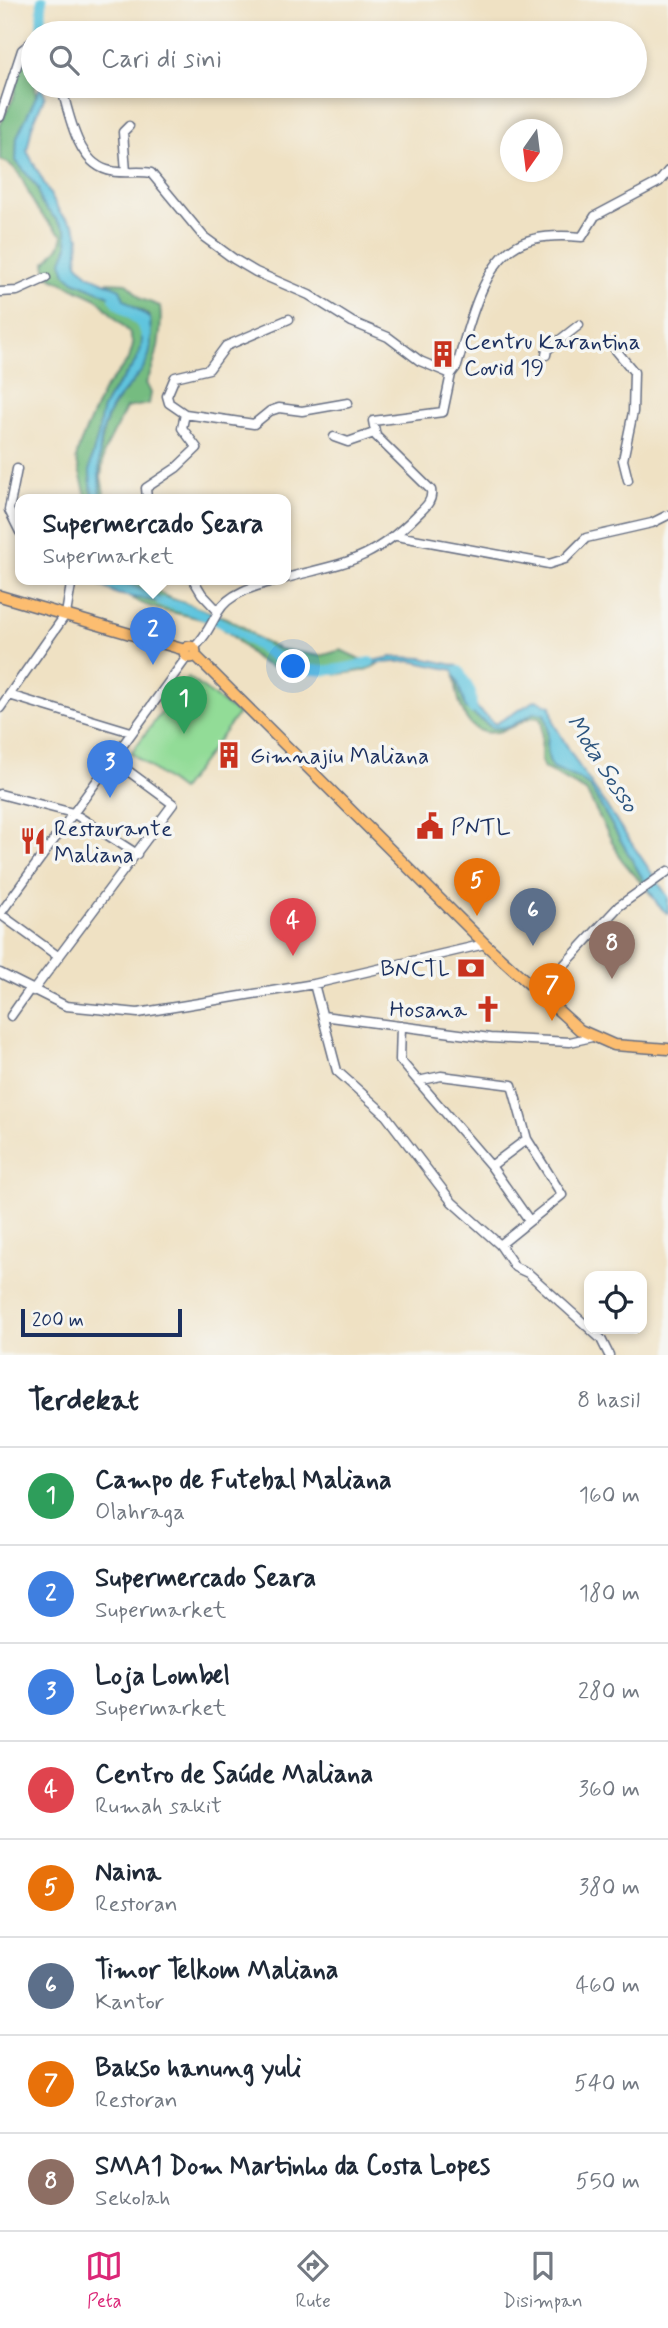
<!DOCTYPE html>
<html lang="id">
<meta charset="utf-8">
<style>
body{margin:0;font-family:Mynerve,sans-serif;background:#f6f6f7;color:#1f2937}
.controls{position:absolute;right:21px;bottom:21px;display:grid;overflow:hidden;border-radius:14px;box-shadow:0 4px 10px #0003}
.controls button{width:63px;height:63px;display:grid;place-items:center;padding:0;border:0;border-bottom:2px solid #e0e1e3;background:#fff;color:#1f2937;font:35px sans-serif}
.compass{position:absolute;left:500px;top:119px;width:63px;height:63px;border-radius:50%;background:#fff;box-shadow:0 4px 10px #0003;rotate:194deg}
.scale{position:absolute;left:21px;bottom:18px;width:161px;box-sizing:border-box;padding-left:7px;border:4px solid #1b2f5e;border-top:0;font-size:19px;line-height:24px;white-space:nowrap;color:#1b2f5e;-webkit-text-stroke:5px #f6f6f2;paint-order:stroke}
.you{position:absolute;left:294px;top:667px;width:24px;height:24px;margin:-18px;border:5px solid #fff;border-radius:50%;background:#1a73e8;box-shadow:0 0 0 10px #1a73e833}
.badge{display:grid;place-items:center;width:46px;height:46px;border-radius:50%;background:#db2777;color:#fff;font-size:23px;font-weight:700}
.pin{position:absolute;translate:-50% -58px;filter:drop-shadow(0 2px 4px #0008)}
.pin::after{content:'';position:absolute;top:37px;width:24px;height:21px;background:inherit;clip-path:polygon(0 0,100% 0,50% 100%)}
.popup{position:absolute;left:15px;top:494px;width:276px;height:91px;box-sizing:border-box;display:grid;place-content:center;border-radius:14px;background:#fff;filter:drop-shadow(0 2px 5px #0005);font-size:23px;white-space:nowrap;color:#747a83}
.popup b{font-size:26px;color:#1f2937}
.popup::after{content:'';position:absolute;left:50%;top:100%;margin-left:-14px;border:14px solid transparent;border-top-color:#fff}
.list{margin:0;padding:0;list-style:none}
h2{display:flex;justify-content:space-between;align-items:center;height:91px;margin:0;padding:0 28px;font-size:30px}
h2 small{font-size:23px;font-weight:400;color:#747a83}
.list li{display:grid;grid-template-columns:46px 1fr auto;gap:21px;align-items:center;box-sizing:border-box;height:98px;padding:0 28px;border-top:2px solid #e0e1e3}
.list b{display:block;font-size:26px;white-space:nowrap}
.list p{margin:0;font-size:23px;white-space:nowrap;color:#747a83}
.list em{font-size:23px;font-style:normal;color:#747a83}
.icon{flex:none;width:38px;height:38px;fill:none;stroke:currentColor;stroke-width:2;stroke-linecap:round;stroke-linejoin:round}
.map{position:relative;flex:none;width:668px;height:1355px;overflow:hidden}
.search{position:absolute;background:#fff;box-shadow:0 4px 10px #0003;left:21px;right:21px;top:21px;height:77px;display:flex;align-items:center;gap:18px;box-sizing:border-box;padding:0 24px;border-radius:38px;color:#747a83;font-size:26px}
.sheet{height:875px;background:#fff}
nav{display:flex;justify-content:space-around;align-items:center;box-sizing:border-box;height:98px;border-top:2px solid #e0e1e3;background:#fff;font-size:19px;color:#747a83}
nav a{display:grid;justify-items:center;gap:4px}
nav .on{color:#db2777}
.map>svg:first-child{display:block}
.green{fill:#92dc97;stroke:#56867a;stroke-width:2}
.forest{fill:#75bc80;stroke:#48766f;stroke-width:2}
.water{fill:#61c5de;stroke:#3e7a9e;stroke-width:2}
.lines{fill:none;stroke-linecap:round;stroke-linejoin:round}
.river{stroke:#61c5de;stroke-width:10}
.minor-casing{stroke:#656d81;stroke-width:11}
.major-casing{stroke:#656d81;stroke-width:13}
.minor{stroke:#fff;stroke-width:8}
.major{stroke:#fcbd6f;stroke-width:10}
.labels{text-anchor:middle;stroke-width:7;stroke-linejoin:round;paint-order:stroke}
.poi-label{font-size:23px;fill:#1b2f5e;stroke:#f6f6f2;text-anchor:start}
.water-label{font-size:24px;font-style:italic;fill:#2c547e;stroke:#f6f6f2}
</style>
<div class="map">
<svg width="668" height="1355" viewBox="0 0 668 1355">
<rect width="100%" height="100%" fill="#f6f6f2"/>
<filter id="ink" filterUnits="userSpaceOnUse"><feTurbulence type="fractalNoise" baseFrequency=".0143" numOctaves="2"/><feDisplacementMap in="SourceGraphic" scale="14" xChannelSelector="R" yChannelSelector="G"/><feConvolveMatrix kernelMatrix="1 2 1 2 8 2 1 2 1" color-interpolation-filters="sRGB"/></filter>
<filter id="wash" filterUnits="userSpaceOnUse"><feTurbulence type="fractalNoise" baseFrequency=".00686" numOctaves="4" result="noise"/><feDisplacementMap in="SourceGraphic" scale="28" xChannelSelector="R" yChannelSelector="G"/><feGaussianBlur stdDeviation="1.57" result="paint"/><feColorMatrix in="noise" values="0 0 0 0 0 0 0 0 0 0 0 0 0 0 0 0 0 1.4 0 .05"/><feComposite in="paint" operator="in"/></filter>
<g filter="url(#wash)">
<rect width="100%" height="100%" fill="#efe1c3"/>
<path class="green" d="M188,677L238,714L181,790L131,753Z"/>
<path class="forest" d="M33,44L36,98L17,137L16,161L38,188L41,203L66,230L68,246L62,261L74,281L110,296L117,307L141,320C150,369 118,371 103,409C100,418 100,427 98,436C90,465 88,468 93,499H87L76,458L80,444L103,391L129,359L133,345L129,332L97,299L48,276L45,263L60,246L63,236C53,227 43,218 36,207C25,191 22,165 0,160V125L13,99L25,51Z
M106,282L127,283L141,299L160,306C163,330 157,361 146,383L151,393L149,404L126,408L104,452L101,477L105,499H100C99,468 97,439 111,410C117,399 127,390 134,380C140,371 153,329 150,318C147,311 134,308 128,303C118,294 121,290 106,282Z
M114,579H138L167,597L226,618L245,628L259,640L279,649L320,656L341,650L364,661L352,664L376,665C358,679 280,675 261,662C245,651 233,632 215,624C188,612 159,614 133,599L137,596L173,605Z
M454,670L466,709L492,728L509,727L535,712L544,714C553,731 542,750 552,767L581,780L590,787L654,898L621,859L586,791L544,768L541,761L542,723L539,717C526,716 521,724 509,728C465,747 457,702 454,670Z"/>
<path class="water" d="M41,86L45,95L32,126L27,151L60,213L74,225L79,238L77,263L88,275L120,289L124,299L150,319C150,329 152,341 150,351C146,374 122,389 111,409C96,438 99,468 100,499H93C88,465 89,467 98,436C100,427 100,417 103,409C118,373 151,366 140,320L117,307L110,296L74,281L66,274L62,261L68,246L66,230L41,203L38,188L16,161L17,137Z
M98,579C127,579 149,593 174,605L117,594L100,585Z
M393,657L422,658L458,666L477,708L495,724L536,700L551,706L554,724L577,763L668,897V914L658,905L590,787L581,780L552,767C542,750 553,731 544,714L535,712L509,727L493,728L466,709L454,670L411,661L349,665Z"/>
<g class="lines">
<path class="river" d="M41,33L42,0
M114,298C123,312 143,318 146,335
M161,602C190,609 221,620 245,637C263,649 279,662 301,668C323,674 348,668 370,662
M459,671L471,692L472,709"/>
</g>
</g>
<g filter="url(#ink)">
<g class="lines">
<defs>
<path id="minor" d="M61,86C69,112 76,161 107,170C121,175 137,170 151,173L204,237L234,259L256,272L309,295L352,322L388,337L420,361L451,374
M0,117L22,50L33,41
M126,172L123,132L129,126
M0,292L17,291L46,278
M610,343L634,372L633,412L623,460L628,480
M546,355L547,350L579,325
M185,414L254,424L270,411L279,408L302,411L348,403
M334,437L348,442L374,433
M17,469L9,510L20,532
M147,499L146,488L176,468L197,448L182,428L185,414L169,403L167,396L175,377L209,369L226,346L289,319
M397,536L549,564L565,559L586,538L652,523L668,515
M286,578C346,562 370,562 416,516C424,508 433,502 431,490L376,436L373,421L443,412L451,374L457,366C467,332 481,269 513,248C531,235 561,235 582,237L595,216L659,182L668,171
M193,579L202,594L218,611
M194,648C206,636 210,626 218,612C230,591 260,585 281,579
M9,695L131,732
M0,708L66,614L72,579
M0,794L73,813L137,854
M0,914L187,657
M0,914L59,957
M0,973L66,1006L138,1013L314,984L485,944
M314,984L337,1071L384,1113L452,1202L500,1245L515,1267L528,1273L589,1328
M33,991L173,804L112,759
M538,993L619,906L668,871
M11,1016L30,989
M323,1016L490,1038L570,1042L592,1037
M401,1026L400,1060L491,1166L529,1220
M418,1081L441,1076L512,1085L527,1139L562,1195L500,1245
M491,1166L527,1139
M590,1329L601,1339L609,1355"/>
<path id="major" d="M0,596L185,650
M184.5 652a5.5 5.5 0 1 1 11 0a5.5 5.5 0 1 1-11 0Z
M195,655L485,944L580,1030L614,1045L668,1049"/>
</defs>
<use href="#minor" class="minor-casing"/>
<use href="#major" class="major-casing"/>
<use href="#minor" class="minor"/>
<use href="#major" class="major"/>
</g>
</g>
<defs>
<symbol id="building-bare" viewBox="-9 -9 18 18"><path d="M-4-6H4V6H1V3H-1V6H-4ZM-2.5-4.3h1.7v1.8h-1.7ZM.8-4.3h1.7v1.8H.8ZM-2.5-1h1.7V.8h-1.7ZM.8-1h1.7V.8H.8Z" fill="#c8321e" stroke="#f6f6f2" stroke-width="2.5" paint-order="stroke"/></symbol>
<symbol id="civic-bare" viewBox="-9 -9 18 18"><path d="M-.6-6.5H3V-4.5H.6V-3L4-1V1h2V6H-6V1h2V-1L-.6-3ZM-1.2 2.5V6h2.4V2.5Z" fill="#c8321e" stroke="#f6f6f2" stroke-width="2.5" paint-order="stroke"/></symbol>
<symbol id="restaurant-bare" viewBox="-9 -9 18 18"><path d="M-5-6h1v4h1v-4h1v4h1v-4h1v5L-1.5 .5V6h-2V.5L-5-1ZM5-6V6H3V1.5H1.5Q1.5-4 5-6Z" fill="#c8321e" stroke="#f6f6f2" stroke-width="2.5" paint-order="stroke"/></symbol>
<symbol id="bank-bare" viewBox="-9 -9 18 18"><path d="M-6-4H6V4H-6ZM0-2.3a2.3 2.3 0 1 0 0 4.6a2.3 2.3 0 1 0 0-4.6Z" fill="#c8321e" stroke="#f6f6f2" stroke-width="2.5" paint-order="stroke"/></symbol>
<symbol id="church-bare" viewBox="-9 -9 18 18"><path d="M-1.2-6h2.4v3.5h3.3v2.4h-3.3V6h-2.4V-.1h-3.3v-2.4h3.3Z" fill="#c8321e" stroke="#f6f6f2" stroke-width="2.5" paint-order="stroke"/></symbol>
</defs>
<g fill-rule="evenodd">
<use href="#building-bare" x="424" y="335" width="38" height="38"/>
<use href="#building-bare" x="210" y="736" width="38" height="38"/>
<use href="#civic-bare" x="411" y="807" width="38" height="38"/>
<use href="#restaurant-bare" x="14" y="822" width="38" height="38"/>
<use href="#bank-bare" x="452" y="949" width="38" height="38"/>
<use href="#church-bare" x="469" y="990" width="38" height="38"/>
</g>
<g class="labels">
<g class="poi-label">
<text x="464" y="349">Centru Karantina<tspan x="464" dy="26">Covid 19</tspan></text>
<text x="250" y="763">Gimnajiu Maliana</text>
<text x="451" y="834">PNTL</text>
<text x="54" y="836">Restaurante<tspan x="54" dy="26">Maliana</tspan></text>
<text x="450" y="976" text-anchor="end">BNCTL</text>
<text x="467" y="1017" text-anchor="end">Hosana</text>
</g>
<g class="water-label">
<text transform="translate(603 763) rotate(57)" y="8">Mota Sosso</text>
</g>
</g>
</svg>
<div class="controls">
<button><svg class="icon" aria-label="locate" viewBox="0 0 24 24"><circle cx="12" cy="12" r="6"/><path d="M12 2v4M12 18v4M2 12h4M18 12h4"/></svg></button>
</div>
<svg class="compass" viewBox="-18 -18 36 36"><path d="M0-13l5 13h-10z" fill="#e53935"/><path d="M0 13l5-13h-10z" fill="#747a83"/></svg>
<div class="scale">200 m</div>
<div class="you"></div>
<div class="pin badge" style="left:184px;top:734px;background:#2e9e5b">1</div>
<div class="pin badge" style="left:153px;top:665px;background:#3f7fe0">2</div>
<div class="popup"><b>Supermercado Seara</b>Supermarket</div>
<div class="pin badge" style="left:110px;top:798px;background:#3f7fe0">3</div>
<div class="pin badge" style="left:293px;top:956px;background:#e0444e">4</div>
<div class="pin badge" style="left:477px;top:916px;background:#e8710a">5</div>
<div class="pin badge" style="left:533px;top:946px;background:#5c6f8a">6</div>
<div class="pin badge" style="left:552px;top:1021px;background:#e8710a">7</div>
<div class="pin badge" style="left:612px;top:979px;background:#8d6e63">8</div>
<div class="search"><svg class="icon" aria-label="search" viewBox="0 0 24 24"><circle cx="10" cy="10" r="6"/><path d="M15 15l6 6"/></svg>Cari di sini</div>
</div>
<section class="sheet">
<h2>Terdekat<small>8 hasil</small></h2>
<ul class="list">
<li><span class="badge" style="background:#2e9e5b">1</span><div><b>Campo de Futebal Maliana</b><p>Olahraga</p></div><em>160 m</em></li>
<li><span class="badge" style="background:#3f7fe0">2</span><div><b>Supermercado Seara</b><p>Supermarket</p></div><em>180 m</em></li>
<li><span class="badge" style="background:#3f7fe0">3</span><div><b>Loja Lombel</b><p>Supermarket</p></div><em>280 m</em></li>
<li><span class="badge" style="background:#e0444e">4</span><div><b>Centro de Saúde Maliana</b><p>Rumah sakit</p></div><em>360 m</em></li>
<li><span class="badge" style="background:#e8710a">5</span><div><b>Naina</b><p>Restoran</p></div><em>380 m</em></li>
<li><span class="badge" style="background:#5c6f8a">6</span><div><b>Timor Telkom Maliana</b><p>Kantor</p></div><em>460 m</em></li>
<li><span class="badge" style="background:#e8710a">7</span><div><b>Bakso hanung yuli</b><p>Restoran</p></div><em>540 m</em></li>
<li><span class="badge" style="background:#8d6e63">8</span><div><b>SMA1 Dom Martinho da Costa Lopes</b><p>Sekolah</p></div><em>550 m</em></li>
</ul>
</section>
<nav>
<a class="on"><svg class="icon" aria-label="map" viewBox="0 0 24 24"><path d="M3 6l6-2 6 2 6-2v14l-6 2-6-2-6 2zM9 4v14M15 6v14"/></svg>Peta</a>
<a><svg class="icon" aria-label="directions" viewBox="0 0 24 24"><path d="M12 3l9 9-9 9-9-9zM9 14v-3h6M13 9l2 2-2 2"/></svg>Rute</a>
<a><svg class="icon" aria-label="saved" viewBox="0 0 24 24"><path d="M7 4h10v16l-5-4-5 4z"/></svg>Disimpan</a>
</nav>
